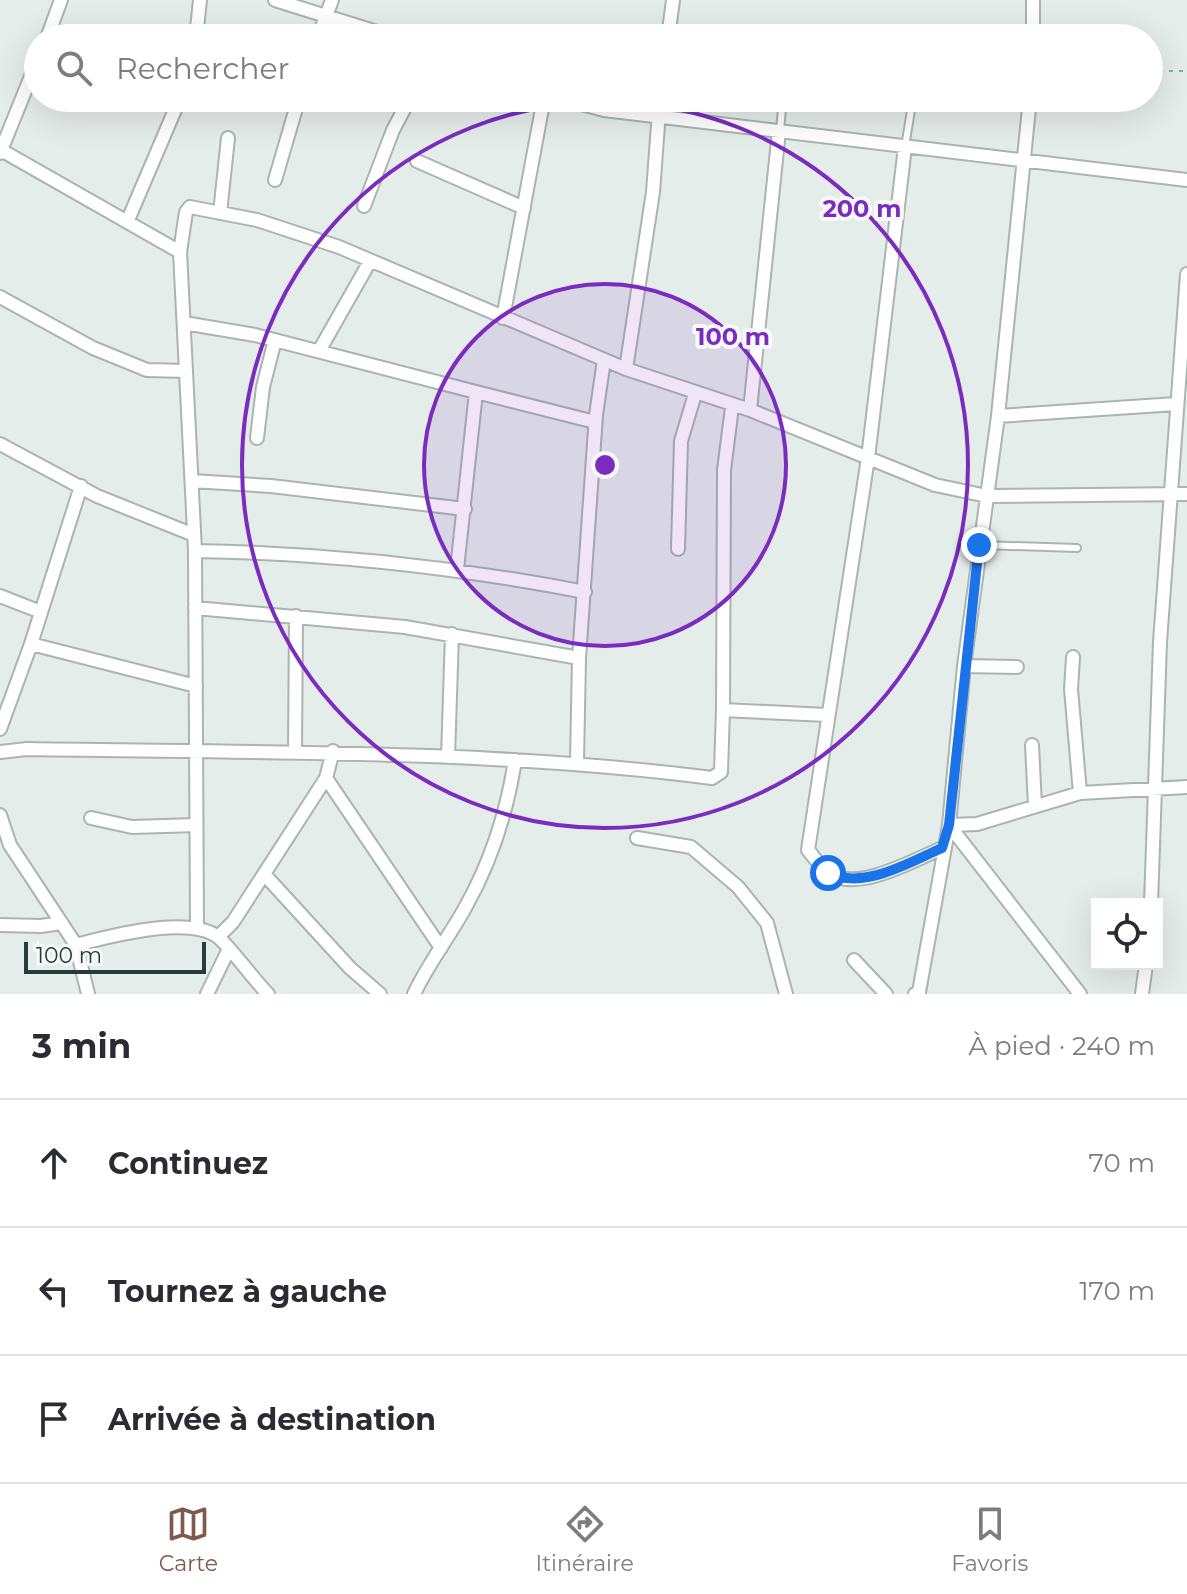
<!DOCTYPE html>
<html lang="fr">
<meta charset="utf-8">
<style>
body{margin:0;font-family:Montserrat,sans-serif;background:#f2f2f3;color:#2b2b33}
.controls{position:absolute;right:24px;bottom:24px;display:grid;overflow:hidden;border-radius:0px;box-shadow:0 8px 32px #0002}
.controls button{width:72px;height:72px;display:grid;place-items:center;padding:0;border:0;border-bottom:2px solid #e1e1e2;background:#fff;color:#2b2b33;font:40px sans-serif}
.scale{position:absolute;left:24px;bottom:20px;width:182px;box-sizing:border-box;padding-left:8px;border:4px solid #253d39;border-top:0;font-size:22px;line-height:28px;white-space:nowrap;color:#253d39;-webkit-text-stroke:6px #f5f9f7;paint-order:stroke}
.stop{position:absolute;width:24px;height:24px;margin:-18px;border:6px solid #1a73e8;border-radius:50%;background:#fff}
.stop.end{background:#1a73e8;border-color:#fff;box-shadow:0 2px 8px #0008}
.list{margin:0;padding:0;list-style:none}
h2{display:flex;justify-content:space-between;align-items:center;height:104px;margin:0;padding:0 32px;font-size:34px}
h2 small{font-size:26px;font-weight:400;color:#7c7c81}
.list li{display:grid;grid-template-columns:52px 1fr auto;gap:24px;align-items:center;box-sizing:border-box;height:128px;padding:0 32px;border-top:2px solid #e1e1e2}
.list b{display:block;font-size:30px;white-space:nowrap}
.list em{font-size:26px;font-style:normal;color:#7c7c81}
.icon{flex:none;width:44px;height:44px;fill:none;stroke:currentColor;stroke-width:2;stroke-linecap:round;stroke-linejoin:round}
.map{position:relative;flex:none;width:1187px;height:994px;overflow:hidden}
.search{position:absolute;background:#fff;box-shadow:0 8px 32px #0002;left:24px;right:24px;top:24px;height:88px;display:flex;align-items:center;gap:20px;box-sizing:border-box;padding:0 28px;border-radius:44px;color:#7c7c81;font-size:30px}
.sheet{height:488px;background:#fff}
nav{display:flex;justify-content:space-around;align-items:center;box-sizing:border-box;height:112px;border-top:2px solid #e1e1e2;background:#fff;font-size:22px;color:#7c7c81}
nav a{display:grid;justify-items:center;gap:4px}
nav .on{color:#7f594b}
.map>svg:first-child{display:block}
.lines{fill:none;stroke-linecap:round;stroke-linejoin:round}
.lane-casing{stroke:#a8b5b1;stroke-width:10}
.street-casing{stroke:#a8b5b1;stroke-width:16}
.path{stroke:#88aea5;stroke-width:2;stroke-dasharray:4 6;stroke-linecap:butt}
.lane{stroke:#fff;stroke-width:6}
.street{stroke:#fff;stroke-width:12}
.route{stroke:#1a73e8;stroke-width:10}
.ring{fill:none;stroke:#7b2cbf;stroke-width:4}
.centre{fill:#7b2cbf;stroke:#f5f9f7;stroke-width:4}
.ring-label{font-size:24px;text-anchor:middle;font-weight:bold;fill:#7b2cbf;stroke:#f5f9f7;stroke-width:8;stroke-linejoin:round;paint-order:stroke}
</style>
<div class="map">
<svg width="1187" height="994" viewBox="0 0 1187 994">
<rect width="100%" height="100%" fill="#e5edea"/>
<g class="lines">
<defs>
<path id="lane" d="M780,130L783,98
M905,147L913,98
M981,545L1077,548"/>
<path id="street" d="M275,0L396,38
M1033,0V38
M47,38L61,0
M196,38L200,0
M318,38L332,0
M668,38L673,0
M559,98L604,110L1187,180
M905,147L868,458L808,850C814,857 821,868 829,873C856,893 915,860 942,848
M1,150L180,252L195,551L197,927
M0,153L38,59
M417,161L524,208
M275,180L299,98
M364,206L393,130L410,98
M220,213L228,138
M128,220L180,98
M180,252L186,212L190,207L257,220L339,247L626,369L750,410L935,485L987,496L1187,494
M0,297L93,348L147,370L186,371
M503,318L544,98
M184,323L255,335L476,392L457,569
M319,351L369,263
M626,369L653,192L660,98
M476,392L595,422
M750,410L779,131
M998,416L1176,404
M257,438L263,387L275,340
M0,444L97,496L194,535
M192,481L271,486L465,509
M678,549L681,441L695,394
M195,551C327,553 456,567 585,592
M0,596L41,612
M195,608L405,627L579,658
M31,644L196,686
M1073,657L1071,689L1080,793
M964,666L1017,667
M723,710L724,470L732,407
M0,729L31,644L81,486
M1032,745L1035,806
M0,752L27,749C256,753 485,749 712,778L721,772L723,710L827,715
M295,752L296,616
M448,757L452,634
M577,763L579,658L596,415L604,360
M326,778L441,948
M0,815L10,845L76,945L88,994
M91,818L132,827L196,825
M949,825L977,824L1080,793L1187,787
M949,825L1080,994
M637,838L691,847L738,887L767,923L786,994
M264,874L350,968L380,994
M1151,904L1160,642L1187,274
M0,925L41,926L61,923
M218,937L233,922L326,778L333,751
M76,945C109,936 189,915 218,937C232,949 253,979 268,994
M854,960L886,994
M207,994L228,951
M414,994C428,964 449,937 465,908C491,862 507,812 515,760
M915,994L919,992L949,825L964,666L998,416L1030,98
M1142,994L1146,964"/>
</defs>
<use href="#lane" class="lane-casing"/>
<use href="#street" class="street-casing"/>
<path class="path" d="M1149,71H1187"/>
<use href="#lane" class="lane"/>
<use href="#street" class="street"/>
</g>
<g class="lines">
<path class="route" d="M828,873C864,890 908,863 942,848L949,825L979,545"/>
</g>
<circle cx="605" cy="465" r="181" fill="#7b2cbf" fill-opacity=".12"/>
<g class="ring">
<circle cx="605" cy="465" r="181"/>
<circle cx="605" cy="465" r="363"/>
</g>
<circle cx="605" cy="465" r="12" class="centre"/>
<g class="ring-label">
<text x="862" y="217">200 m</text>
<text x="733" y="345">100 m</text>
</g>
</svg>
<div class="controls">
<button><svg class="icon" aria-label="locate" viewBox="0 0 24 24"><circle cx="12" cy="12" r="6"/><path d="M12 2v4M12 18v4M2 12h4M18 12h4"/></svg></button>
</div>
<div class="scale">100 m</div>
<div class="stop" style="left:828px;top:873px"></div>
<div class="stop end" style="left:979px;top:545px"></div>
<div class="search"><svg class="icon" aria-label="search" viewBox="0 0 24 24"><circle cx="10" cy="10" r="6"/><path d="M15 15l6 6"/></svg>Rechercher</div>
</div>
<section class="sheet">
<h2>3 min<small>À pied · 240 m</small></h2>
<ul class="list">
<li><svg class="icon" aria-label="ahead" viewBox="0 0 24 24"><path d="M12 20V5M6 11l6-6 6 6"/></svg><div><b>Continuez</b></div><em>70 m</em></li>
<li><svg class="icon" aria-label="left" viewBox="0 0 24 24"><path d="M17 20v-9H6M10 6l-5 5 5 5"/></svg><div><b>Tournez à gauche</b></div><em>170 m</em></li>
<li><svg class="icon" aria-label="arrive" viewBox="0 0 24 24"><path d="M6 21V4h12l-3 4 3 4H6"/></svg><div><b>Arrivée à destination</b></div></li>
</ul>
</section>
<nav>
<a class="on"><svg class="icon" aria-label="map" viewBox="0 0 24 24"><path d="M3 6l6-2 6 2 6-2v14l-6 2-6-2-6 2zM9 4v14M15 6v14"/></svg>Carte</a>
<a><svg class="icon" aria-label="directions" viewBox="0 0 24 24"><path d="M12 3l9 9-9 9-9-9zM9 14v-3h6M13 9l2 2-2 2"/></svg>Itinéraire</a>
<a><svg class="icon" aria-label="saved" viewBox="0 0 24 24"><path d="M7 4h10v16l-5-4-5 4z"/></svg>Favoris</a>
</nav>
